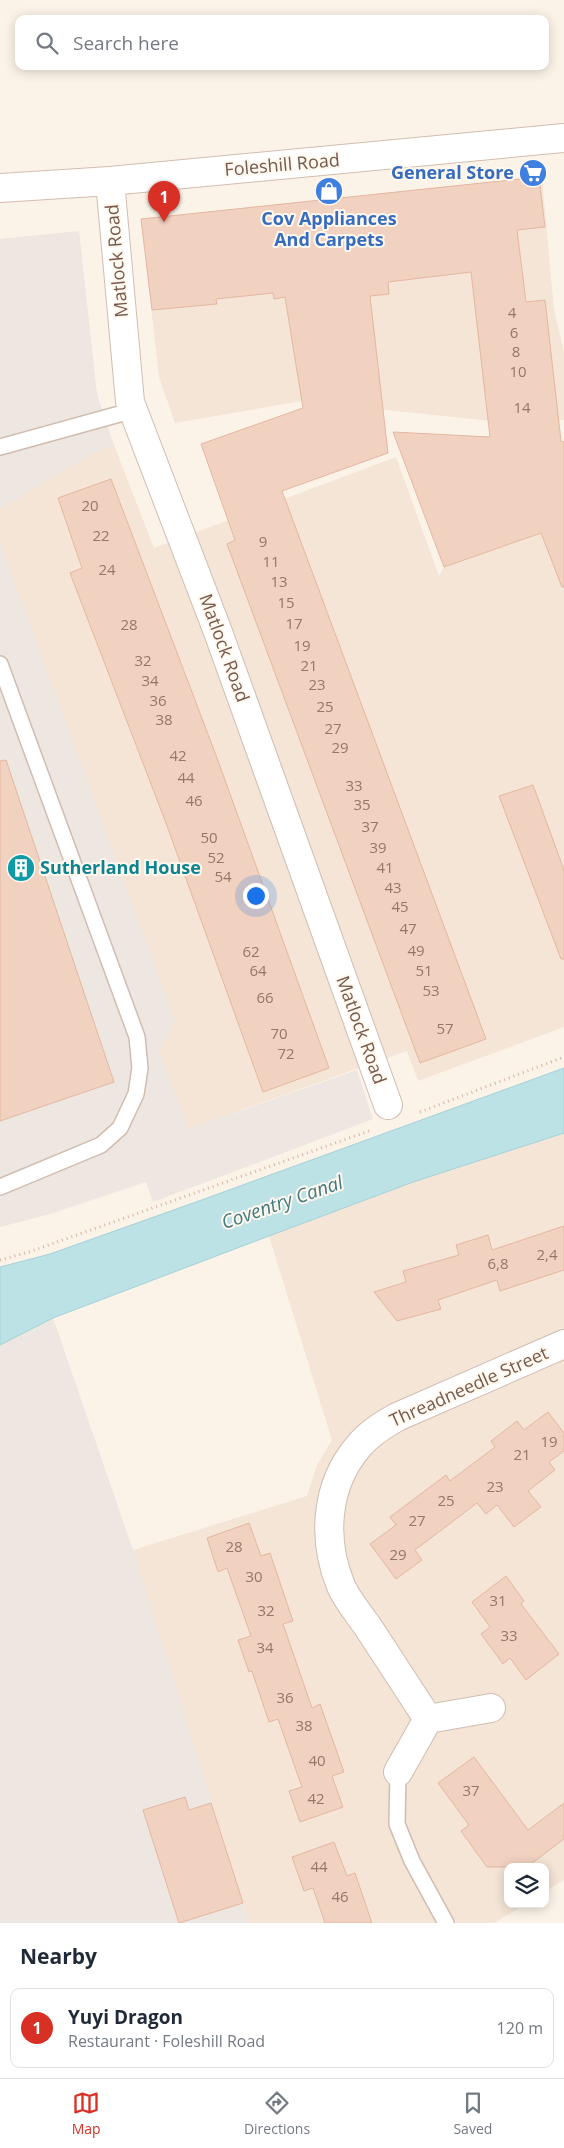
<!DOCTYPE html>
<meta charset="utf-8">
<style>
body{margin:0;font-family:"Open Sans",sans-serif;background:#f2f2f3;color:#1f2937}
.controls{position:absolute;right:15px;bottom:15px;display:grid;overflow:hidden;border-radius:10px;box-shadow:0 2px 12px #0003}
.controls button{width:45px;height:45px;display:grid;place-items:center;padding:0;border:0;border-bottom:1px solid #e0e1e3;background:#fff;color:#1f2937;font:25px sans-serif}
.you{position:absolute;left:255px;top:895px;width:18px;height:18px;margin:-12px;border:4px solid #fff;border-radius:50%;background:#1a73e8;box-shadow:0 0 0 8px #1a73e833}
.badge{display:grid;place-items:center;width:32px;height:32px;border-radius:50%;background:#d93025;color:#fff;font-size:16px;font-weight:700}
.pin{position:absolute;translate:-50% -41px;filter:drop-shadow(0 1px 2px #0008)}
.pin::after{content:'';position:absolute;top:26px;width:18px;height:15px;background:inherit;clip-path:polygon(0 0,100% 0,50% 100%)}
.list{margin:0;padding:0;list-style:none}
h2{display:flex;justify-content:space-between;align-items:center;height:65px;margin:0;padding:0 20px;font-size:21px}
h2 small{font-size:16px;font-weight:400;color:#747a83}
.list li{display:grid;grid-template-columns:32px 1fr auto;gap:15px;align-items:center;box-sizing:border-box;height:80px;margin:0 10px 10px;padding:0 10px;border:1px solid #e0e1e3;border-radius:10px}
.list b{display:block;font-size:19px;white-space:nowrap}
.list p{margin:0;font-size:16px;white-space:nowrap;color:#747a83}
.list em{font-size:16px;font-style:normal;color:#747a83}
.icon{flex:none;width:28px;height:28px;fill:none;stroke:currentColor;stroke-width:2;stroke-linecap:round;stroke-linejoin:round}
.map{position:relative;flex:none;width:564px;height:1923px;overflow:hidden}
.search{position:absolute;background:#fff;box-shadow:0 2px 12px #0003;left:15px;right:15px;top:15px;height:55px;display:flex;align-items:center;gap:12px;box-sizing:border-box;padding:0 18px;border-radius:10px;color:#747a83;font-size:19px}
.sheet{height:155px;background:#fff}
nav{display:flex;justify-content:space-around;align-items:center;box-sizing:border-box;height:70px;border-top:1px solid #e0e1e3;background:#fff;font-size:14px;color:#747a83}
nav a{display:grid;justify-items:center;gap:2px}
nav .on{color:#d93025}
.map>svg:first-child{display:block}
.residential{fill:#f4e5d6}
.industrial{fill:#ede6e1}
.water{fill:#bce2e6;stroke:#a2d2d8}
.building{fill:#f1d1c0;stroke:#e4b7a0}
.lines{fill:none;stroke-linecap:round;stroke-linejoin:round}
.service-casing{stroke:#d0bdb0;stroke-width:18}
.minor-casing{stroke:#d0bdb0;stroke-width:30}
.secondary-casing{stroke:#d3bdae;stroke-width:30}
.path{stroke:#d7b4a2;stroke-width:3;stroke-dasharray:1 4;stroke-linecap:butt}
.service{stroke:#fff;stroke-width:15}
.minor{stroke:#fff;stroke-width:28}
.secondary{stroke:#fff;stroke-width:28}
.labels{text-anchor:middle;stroke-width:4;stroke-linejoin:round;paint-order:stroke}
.number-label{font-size:15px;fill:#957769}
.street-label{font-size:18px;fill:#76594c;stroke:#fff8ee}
.shop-label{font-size:18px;font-weight:bold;fill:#366cbe;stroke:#fff8ee;text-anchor:end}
.culture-label{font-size:18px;font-weight:bold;fill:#0d838f;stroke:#fff8ee;text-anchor:start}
.water-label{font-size:19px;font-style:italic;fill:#437b83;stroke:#fff8ee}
</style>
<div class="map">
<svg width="564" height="1923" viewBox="0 0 564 1923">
<rect width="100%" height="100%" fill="#fcf3e8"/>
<path class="residential" d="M539,177L542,179L554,310L564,352V420L491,421L302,401L175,423L159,377L141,219Z
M114,445L154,548L396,457L439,576L444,567L564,525V1027L418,1081L407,1051L188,1129L159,1051L175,1022L0,543V509L89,455Z
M564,1133V1880L545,1892V1867H508V1904H526L494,1923H249L133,1550L307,1496L317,1465L332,1440L269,1236L413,1182Z"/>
<path class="industrial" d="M79,231L97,394L114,445L89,455L0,509V239Z
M0,543L175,1022L159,1051L188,1129L357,1070L373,1119L153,1202L146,1182L50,1214L0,1227Z
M53,1318L133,1550L249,1923H0V1345Z"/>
<path class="water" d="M564,1068V1133L413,1182L269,1236L53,1318L0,1345V1267L50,1254L196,1202Z"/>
<path class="building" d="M539,177L545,227L517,230L526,302L545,300L561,441L564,442V587H562L541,533L444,567L393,432L490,437L471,272L388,282L389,294L370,296L388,453L282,491L486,1039L420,1063L227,544L235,540L201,444L303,408L285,297L274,299L273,293L216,299L217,304L152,310L141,219Z
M111,479L217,758L329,1068L263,1092L166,823L70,573L82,568L58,498Z
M6,760L114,1082L0,1121V761Z
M533,785L564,870V959H561L499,796Z
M564,1226V1270L500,1291L497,1280L438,1300L441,1309L397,1321L374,1292L406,1282L403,1271L459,1255L456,1245L488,1235L492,1250Z
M548,1412L564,1433V1451L549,1462L555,1470L528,1491L541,1507L514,1527L497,1505L486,1514L477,1503L415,1550L422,1560L396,1579L370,1544L396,1525L390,1517L446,1475L450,1481L495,1447L491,1441L517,1421L524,1430Z
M249,1523L261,1556L270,1553L293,1621L283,1624L312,1708L320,1704L344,1772L332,1776L343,1807L300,1822L289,1791L302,1787L278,1719L269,1722L252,1671L249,1672L238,1640L251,1636L227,1568L218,1572L207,1538Z
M506,1576L524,1601L521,1604L559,1654L526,1680L510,1658L503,1664L481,1634L490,1627L472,1602Z
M474,1757L528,1830L564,1803V1839L527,1867H487L461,1831L469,1825L438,1783Z
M185,1797L189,1810L211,1803L243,1903L179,1923L143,1810Z
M334,1842L347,1876L355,1873L372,1923H325L313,1888L304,1891L292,1857Z"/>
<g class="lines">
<defs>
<path id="service" d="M0,447L134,410
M0,664L137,1037L140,1068L136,1094L120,1128L101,1145L0,1187
M398,1772L397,1824L412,1861L446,1923"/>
<path id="minor" d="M110,181L130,402L218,632L388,1105
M428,1719C408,1688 388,1658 368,1627C359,1614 347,1600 341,1586C322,1540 325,1486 358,1447C368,1434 383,1425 397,1417L564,1344
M398,1772L428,1719L491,1708"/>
<path id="secondary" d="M0,188L110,181L564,138"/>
</defs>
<use href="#service" class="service-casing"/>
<use href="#minor" class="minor-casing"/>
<use href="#secondary" class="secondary-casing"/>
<path class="path" d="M420,1112L564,1057
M0,1260L29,1252L369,1131"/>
<use href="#service" class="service"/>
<use href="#minor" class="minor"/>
<use href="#secondary" class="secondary"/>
</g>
<defs>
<symbol id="supermarket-disc" viewBox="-11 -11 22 22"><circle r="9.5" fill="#3f7fe0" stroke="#fff8ee"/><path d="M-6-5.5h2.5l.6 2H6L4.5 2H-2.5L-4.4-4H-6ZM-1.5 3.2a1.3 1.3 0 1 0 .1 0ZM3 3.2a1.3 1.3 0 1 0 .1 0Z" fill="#fff"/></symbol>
<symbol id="shop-disc" viewBox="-11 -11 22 22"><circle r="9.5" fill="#3f7fe0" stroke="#fff8ee"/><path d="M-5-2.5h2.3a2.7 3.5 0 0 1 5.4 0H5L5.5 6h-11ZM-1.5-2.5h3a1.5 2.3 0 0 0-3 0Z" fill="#fff"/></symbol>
<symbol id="building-disc" viewBox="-11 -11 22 22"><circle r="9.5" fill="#0f9aa8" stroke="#fff8ee"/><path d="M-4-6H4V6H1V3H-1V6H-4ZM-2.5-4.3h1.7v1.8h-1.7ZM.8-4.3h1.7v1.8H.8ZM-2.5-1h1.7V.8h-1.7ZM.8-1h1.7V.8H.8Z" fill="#fff"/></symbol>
</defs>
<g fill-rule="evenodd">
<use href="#supermarket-disc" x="517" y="157" width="32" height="32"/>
<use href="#shop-disc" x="313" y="175" width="32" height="32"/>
<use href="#building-disc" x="5" y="852" width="32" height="32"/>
</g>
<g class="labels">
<g class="number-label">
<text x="512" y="318">4</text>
<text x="514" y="338">6</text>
<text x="516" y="357">8</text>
<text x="518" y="377">10</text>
<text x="522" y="413">14</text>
<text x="90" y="511">20</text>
<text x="101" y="541">22</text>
<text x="263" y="547">9</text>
<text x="271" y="567">11</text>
<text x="107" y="575">24</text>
<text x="279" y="587">13</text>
<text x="286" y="608">15</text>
<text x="294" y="629">17</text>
<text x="129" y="630">28</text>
<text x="302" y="651">19</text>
<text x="143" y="666">32</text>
<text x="309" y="671">21</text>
<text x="150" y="686">34</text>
<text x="317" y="690">23</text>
<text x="158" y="706">36</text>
<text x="325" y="712">25</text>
<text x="164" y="725">38</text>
<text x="333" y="734">27</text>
<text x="340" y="753">29</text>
<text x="178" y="761">42</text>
<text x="186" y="783">44</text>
<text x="354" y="791">33</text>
<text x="194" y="806">46</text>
<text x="362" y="810">35</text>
<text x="370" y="832">37</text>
<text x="209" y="843">50</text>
<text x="378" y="853">39</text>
<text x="216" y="863">52</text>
<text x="385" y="873">41</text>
<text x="223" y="882">54</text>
<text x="393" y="893">43</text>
<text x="400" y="912">45</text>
<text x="408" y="934">47</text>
<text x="416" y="956">49</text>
<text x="251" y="957">62</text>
<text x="258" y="976">64</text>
<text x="424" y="976">51</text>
<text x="431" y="996">53</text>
<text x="265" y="1003">66</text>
<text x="445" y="1034">57</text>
<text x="279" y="1039">70</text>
<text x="286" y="1059">72</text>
<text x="547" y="1260">2,4</text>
<text x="498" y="1269">6,8</text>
<text x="549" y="1447">19</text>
<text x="522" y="1460">21</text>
<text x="495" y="1492">23</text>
<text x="446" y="1506">25</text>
<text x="417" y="1526">27</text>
<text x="234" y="1552">28</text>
<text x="398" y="1560">29</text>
<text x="254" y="1582">30</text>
<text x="498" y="1606">31</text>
<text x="266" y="1616">32</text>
<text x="509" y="1641">33</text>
<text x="265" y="1653">34</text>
<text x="285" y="1703">36</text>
<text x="304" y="1731">38</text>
<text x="317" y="1766">40</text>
<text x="471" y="1796">37</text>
<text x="316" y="1804">42</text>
<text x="319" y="1872">44</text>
<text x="340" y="1902">46</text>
</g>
<g class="street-label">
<text transform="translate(282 165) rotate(-5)" y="6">Foleshill Road</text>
<text transform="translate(117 261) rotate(-95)" y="6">Matlock Road</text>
<text transform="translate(224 648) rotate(70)" y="6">Matlock Road</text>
<text transform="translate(361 1030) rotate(70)" y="6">Matlock Road</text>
<text transform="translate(469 1387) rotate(-24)" y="6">Threadneedle Street</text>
</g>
<g class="shop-label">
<text x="514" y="179">General Store</text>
<text x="329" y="225" text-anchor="middle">Cov Appliances<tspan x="329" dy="21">And Carpets</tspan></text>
</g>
<g class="culture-label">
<text x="40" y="874">Sutherland House</text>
</g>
<g class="water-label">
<text transform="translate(282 1202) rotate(-19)" y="7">Coventry Canal</text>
</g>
</g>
</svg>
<div class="controls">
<button><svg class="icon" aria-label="layers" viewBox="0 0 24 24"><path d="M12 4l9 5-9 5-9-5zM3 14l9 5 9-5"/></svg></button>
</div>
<div class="you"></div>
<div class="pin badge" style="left:164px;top:222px">1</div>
<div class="search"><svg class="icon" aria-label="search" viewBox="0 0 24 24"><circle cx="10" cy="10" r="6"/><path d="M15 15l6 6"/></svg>Search here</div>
</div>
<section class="sheet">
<h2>Nearby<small></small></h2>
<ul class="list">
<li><span class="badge">1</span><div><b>Yuyi Dragon</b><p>Restaurant · Foleshill Road</p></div><em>120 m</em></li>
</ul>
</section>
<nav>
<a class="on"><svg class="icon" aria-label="map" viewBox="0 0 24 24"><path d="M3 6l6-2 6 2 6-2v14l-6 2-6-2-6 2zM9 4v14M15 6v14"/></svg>Map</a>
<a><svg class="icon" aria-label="directions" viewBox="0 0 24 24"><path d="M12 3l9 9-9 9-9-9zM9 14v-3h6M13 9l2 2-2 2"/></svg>Directions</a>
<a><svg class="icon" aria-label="saved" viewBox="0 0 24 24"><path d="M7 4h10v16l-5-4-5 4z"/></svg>Saved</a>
</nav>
